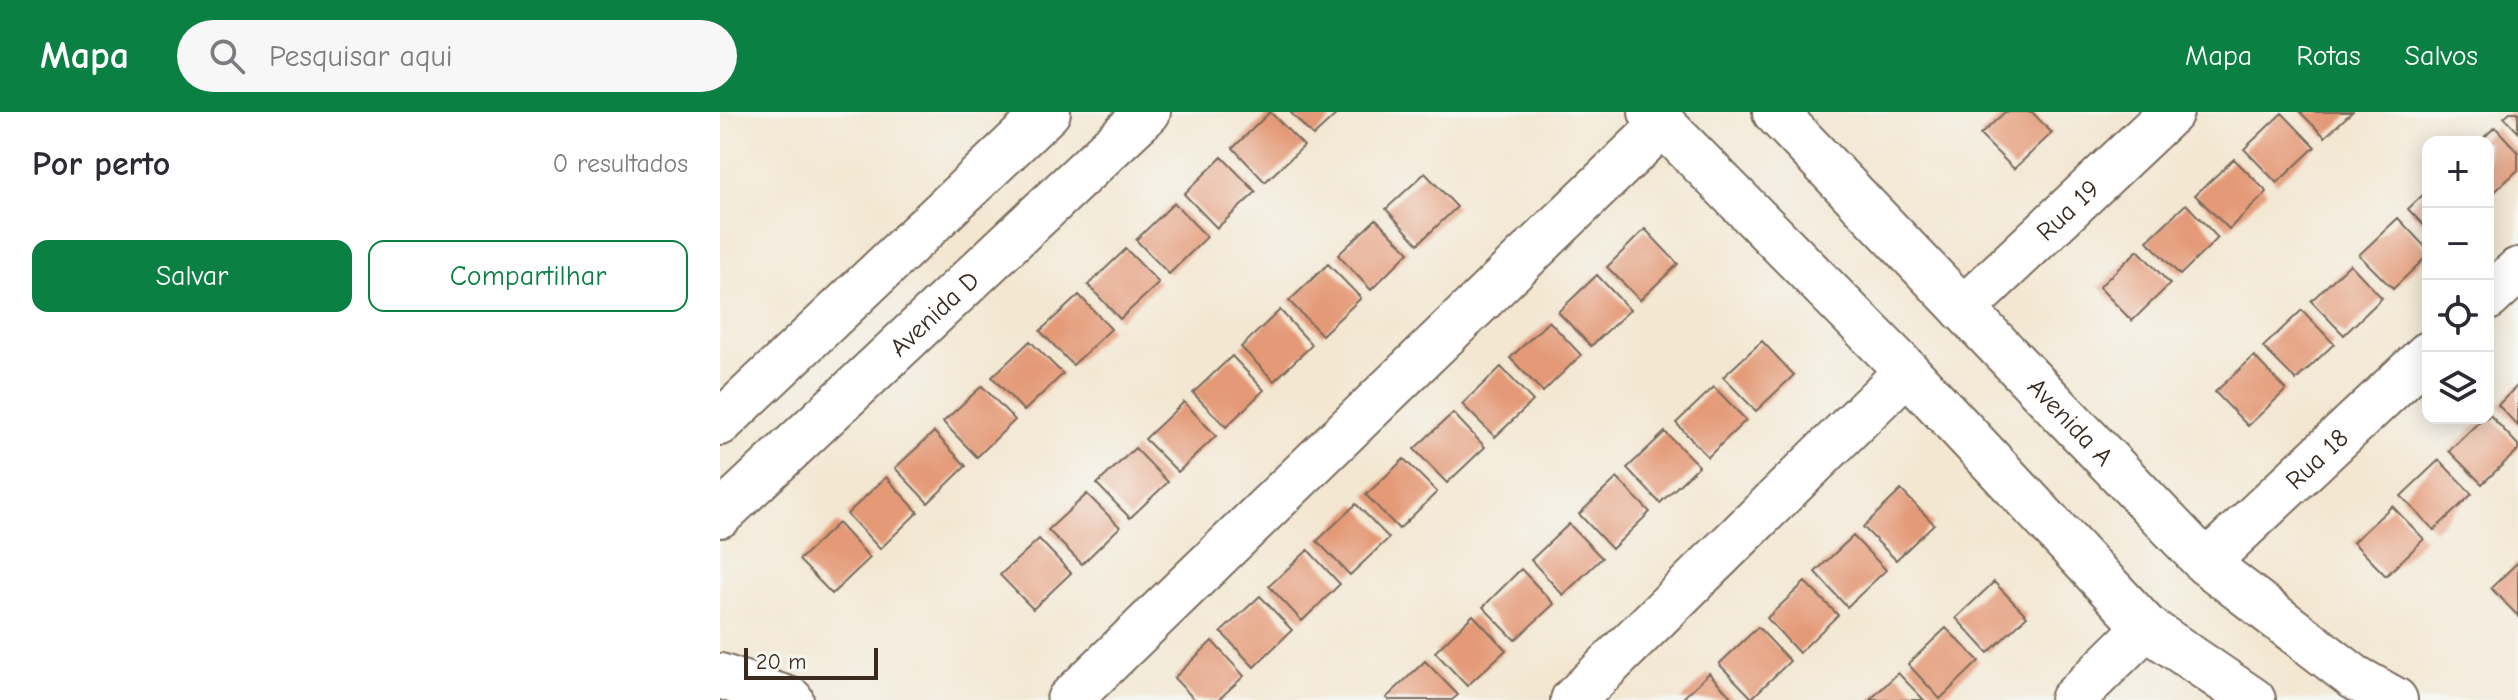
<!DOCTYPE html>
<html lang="pt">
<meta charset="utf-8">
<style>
body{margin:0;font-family:"Comic Neue",sans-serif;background:#f7f7f7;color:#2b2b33}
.controls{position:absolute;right:24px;top:24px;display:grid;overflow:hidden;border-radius:16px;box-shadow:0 4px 20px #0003}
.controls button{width:72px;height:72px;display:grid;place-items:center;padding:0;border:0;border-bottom:2px solid #e1e1e2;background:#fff;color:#2b2b33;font:40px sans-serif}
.scale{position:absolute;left:24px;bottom:20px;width:134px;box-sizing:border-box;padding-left:8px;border:4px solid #3b2a1e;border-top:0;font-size:22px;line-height:28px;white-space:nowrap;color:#3b2a1e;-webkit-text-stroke:6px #f6f6f2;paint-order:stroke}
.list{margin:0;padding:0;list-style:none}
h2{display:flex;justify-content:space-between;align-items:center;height:104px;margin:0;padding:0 32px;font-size:34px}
h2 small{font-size:26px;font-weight:400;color:#7c7c81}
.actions{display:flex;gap:16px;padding:24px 32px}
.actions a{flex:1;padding:18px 0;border:2px solid #0b8043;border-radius:16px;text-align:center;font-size:28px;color:#0b8043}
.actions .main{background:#0b8043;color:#fff}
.icon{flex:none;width:44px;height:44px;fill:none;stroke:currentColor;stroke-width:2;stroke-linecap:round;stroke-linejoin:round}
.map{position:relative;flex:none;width:1798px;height:588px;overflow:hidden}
header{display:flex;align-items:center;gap:48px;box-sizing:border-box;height:112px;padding:0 40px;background:#0b8043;color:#fff}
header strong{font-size:38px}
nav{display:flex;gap:44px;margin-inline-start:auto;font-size:28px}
.search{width:560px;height:72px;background:#f7f7f7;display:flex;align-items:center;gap:20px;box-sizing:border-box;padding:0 28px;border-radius:44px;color:#7c7c81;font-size:30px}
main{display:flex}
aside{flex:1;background:#fff}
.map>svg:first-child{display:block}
.building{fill:#e49a77}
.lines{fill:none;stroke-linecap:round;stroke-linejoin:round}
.street-casing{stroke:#7b6c5d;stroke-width:48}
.secondary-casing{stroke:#7b6c5d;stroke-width:48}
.street{stroke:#fff;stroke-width:44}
.secondary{stroke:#fff;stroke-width:44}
.labels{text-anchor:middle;stroke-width:6;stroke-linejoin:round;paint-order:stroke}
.street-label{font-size:26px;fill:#3b2a1e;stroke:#f6f6f2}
</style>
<header>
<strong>Mapa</strong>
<div class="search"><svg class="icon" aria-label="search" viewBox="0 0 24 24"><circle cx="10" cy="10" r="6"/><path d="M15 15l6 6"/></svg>Pesquisar aqui</div>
<nav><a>Mapa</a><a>Rotas</a><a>Salvos</a></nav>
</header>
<main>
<aside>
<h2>Por perto<small>0 resultados</small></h2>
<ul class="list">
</ul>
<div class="actions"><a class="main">Salvar</a><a>Compartilhar</a></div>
</aside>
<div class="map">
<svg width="1798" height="588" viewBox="0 0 1798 588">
<rect width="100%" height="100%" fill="#f6f6f2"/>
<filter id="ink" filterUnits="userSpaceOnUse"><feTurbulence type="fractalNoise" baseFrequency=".0125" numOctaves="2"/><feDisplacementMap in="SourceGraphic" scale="16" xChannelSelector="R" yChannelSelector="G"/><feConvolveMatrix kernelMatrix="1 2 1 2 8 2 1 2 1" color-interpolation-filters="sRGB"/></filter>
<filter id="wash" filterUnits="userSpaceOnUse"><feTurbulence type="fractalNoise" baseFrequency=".006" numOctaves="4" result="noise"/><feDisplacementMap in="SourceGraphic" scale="32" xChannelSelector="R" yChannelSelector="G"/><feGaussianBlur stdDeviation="1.8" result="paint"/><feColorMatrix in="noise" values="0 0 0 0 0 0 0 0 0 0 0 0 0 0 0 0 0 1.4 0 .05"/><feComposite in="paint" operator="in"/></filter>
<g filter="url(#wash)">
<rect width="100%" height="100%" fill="#f3e7d2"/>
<g id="blocks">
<path class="building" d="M550,0L584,34L545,70L513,36Z
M570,0H619L593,24Z
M1285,0H1312L1332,21L1294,57L1260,23Z
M1580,0H1632L1605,25Z
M1790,0H1798V20L1784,5Z
M1562,1L1595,35L1557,71L1524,37Z
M1775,15L1798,40V58L1768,86V30H1759Z
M502,45L536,80L497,116L464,82Z
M1514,47L1547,80L1509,117L1475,83Z
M705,61L737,95L698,132L666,97Z
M1708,78V118L1688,97Z
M454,91L487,125L449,162L416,128Z
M1466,92L1498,126L1460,163L1427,129Z
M1678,106L1708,138V143L1673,177L1639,143Z
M656,107L689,140L651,178L618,143Z
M925,117L958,152L920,188L887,155Z
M406,137L439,171L400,207L368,173Z
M1418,138L1450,172L1412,209L1379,175Z
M608,152L641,186L602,223L569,189Z
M1630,152L1662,186L1624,223L1591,189Z
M877,163L910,198L871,234L838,200Z
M359,183L391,217L353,253L320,219Z
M560,198L592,233L554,269L521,235Z
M1582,198L1614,232L1576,268L1543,235Z
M829,209L861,243L823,280L790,246Z
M310,229L343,262L304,299L272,265Z
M1042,229L1074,263L1036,299L1003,265Z
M512,244L544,278L506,315L473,281Z
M1534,244L1566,278L1528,314L1495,280Z
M781,255L813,289L775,325L742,292Z
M1798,273V314L1778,293Z
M262,274L295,308L257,345L223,310Z
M994,275L1026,308L988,345L956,311Z
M464,290L496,324L458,360L425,327Z
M733,301L765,335L727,371L694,337Z
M1768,301L1798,333V338L1762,372L1729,339L1763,306H1768Z
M214,320L246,354L208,391L175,356Z
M945,320L979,354L940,391L907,356Z
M415,336L448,370L410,406L377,372Z
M684,347L717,380L679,417L646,383Z
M1719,348L1752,382L1714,418L1681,384Z
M166,365L198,400L160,437L127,402Z
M897,366L930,400L892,437L859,402Z
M1181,378L1214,412L1176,448L1143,415Z
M367,382L400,415L362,452L328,418Z
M636,392L669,426L630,463L597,429Z
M1672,394L1704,427L1666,464L1633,430Z
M118,411L150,446L112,482L79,448Z
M849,412L882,446L843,483L811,448Z
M1133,424L1166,458L1127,495L1095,460Z
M319,427L351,461L313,497L280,463Z
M588,438L620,472L582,509L549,474Z
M1798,450V504L1771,476Z
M801,457L834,492L795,528L763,495Z
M1085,470L1118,503L1079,541L1047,506Z
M1274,470L1307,504L1268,541L1236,506Z
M540,484L572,518L534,555L501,520Z
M753,503L786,538L747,574L715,540Z
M1038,515L1070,549L1032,586L999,552Z
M1226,516L1259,549L1220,587L1188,552Z
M492,529L524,564L498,588H475L454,566Z
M705,549L738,583L732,588H669L666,586Z
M989,561L1014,588H961Z
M1178,561L1204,588H1150Z"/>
</g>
</g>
<g filter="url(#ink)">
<use href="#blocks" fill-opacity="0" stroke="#7b6c5d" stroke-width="2"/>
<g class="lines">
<defs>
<g id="street">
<path d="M1768,186L1798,158"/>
<path id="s1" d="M1243,197L1451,0"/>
<path id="s2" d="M0,403L428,0"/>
<path id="s3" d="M1486,451L1708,242"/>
<path d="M0,564L71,588"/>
<path d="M349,588L943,12"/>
<path d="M853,588L1187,259"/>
<path d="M1352,588L1426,515"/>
</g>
<g id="secondary">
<path d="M931,0L1187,259L1426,515L1533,588"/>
<path id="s4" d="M1055,0L1486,451L1634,565L1675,588"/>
<path d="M0,311L328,0"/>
</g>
</defs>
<use href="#street" class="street-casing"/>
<use href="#secondary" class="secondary-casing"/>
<use href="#street" class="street"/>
<use href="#secondary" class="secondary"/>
</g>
</g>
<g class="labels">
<g class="street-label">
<text dy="9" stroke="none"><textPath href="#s1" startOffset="144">Rua 19</textPath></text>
<text dy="9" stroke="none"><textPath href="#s2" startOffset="294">Avenida D</textPath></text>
<text dy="9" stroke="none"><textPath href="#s4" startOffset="428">Avenida A</textPath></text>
<text dy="9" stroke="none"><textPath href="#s3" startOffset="152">Rua 18</textPath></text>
</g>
</g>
</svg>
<div class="controls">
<button>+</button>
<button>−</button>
<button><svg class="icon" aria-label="locate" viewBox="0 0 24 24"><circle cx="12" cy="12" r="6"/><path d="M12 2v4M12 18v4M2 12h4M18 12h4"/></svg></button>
<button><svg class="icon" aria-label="layers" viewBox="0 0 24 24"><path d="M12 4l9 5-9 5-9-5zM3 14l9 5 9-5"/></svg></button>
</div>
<div class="scale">20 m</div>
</div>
</main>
